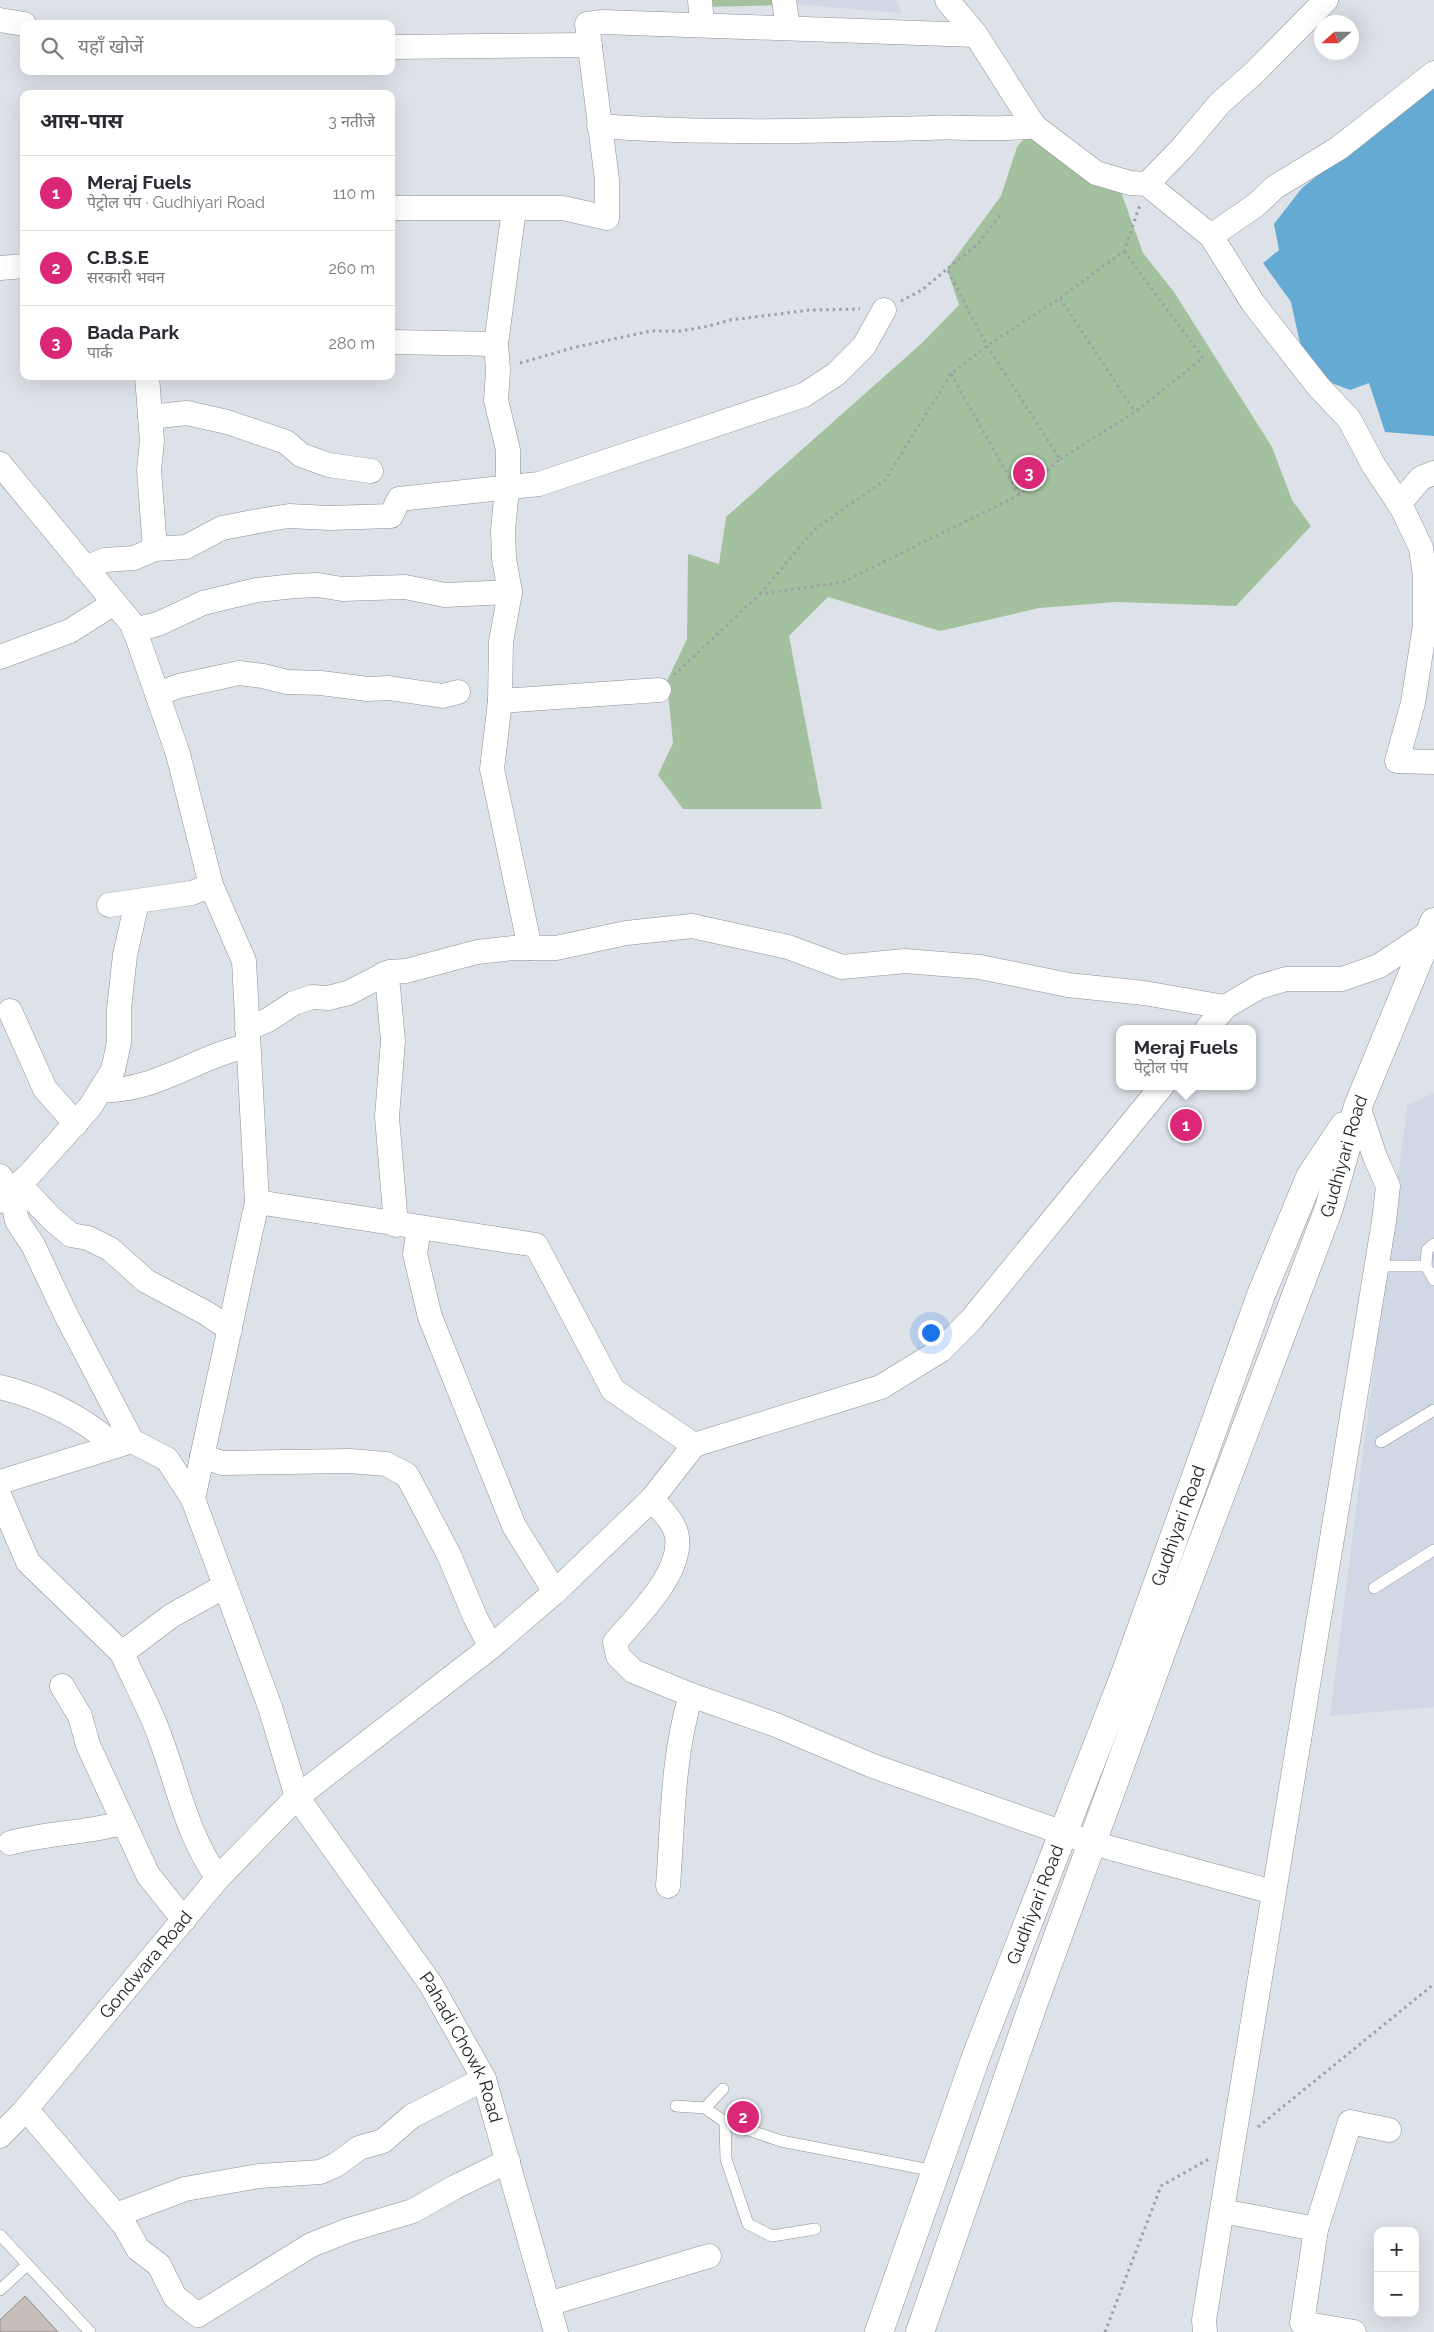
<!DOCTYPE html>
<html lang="hi">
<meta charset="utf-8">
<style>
body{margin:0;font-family:Raleway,"Noto Sans Devanagari",sans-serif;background:#f7f7f7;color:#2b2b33}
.controls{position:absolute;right:15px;bottom:15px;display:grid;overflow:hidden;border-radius:10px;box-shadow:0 5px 20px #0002}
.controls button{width:45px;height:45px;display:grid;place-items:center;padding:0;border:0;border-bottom:1px solid #e1e1e2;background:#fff;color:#2b2b33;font:25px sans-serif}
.compass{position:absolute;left:1314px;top:15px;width:45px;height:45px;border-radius:50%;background:#fff;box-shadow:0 5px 20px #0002;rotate:249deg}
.you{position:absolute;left:930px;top:1332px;width:18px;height:18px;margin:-12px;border:4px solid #fff;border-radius:50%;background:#1a73e8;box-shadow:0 0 0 8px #1a73e833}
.badge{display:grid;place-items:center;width:32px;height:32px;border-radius:50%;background:#db2777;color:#fff;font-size:16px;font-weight:700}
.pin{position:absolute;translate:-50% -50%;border:2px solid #fff;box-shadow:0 1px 5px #0006}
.popup{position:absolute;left:1116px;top:1025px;width:140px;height:65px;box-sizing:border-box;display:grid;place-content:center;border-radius:10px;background:#fff;filter:drop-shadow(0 1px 4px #0005);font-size:16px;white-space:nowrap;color:#7c7c81}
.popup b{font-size:19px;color:#2b2b33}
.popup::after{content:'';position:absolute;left:50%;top:100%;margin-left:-10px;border:10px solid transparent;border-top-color:#fff}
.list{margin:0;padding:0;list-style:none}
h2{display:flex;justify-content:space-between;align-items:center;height:65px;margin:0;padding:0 20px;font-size:21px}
h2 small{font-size:16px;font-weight:400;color:#7c7c81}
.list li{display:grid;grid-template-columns:32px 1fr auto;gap:15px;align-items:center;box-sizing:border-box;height:75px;padding:0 20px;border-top:1px solid #e1e1e2}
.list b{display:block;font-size:19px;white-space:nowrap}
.list p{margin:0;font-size:16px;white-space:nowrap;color:#7c7c81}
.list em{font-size:16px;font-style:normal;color:#7c7c81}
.icon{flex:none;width:28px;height:28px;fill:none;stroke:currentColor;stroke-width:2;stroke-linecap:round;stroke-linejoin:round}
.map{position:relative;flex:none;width:1434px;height:2332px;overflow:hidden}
.search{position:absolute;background:#fff;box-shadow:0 5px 20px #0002;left:20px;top:20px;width:375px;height:55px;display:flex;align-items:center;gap:12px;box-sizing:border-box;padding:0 18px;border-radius:10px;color:#7c7c81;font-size:19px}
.panel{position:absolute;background:#fff;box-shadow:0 5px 20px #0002;left:20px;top:90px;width:375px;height:290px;border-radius:10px}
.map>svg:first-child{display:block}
.built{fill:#d0d8e6}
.green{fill:#a3c19e}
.water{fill:#65aad3}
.building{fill:#c6beba;stroke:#948b88}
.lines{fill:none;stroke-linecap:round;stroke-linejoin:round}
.lane-casing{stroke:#8d9198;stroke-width:12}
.street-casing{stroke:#8d9198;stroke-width:25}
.secondary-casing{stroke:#8d9198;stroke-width:29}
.path{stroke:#9da1a6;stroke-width:3;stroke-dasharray:2.5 4;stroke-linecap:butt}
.lane{stroke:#fff;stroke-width:11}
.street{stroke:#fff;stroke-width:24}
.secondary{stroke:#fff;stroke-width:28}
.labels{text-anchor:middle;stroke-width:4;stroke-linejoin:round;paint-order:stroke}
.street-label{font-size:18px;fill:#1e2022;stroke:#eaeef6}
</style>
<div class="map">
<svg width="1434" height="2332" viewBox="0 0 1434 2332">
<rect width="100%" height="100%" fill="#dde1e8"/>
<path class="built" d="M742,0H896L902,13Z
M1434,1093V1707L1330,1716L1407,1105Z"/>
<path class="green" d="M705,0H777L779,5L706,7Z
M1034,126L1121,192L1143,253L1174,292L1272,447L1292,500L1311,526L1236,606L1116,602L1039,608L940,631L828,597L789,636L822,809H683L658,775L673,743L667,681L687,639L688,554L719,564L726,517L922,343L959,305L947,269L1001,196L1017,147Z"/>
<path class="water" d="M1434,81V436L1385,432L1369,383L1350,390L1321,379L1301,348L1291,302L1263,263L1279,250L1274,224L1302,188Z"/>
<path class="building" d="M25,2296L58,2332H0V2320Z"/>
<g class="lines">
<defs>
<path id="lane" d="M1376,1266H1426L1434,1280
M1426,1266L1427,1250L1434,1244
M1381,1442L1434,1410
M1374,1588L1434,1550
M676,2106L705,2108L725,2122L781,2141L935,2171
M705,2108L723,2089
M725,2122L726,2159L748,2224L772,2236L815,2229
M0,2235L90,2332
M0,2290L27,2265"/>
<g id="street">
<path d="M700,0L702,25"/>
<path d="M784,0L788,28"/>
<path d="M947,0L976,35L1034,126L1096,173L1130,183L1147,184L1211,236L1253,303L1318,386L1349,419L1374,466L1402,508L1421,548L1425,576V625L1413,703L1397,761L1434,762"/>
<path d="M0,20L24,24"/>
<path d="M391,47L590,45"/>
<path d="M599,126C709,134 819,131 928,128C963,126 999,131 1034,126"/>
<path d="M1147,184L1182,148L1220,103L1254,73L1326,0"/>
<path d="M391,208H563L607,218V180L587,24L602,22L976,35"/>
<path d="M514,209L496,344L498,370L496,400L508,450V479L503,530L504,559L510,592L501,642L500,701L492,769L530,948"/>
<path d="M1211,236L1256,205L1275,187L1339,148L1434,73"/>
<path d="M0,268L24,266"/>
<path d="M391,342L496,344"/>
<path d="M147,376L152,441L149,470L155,549"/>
<path d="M150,417L187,413L227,422L286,442L301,455L329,465L371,471"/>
<path id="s1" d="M0,464L133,625L178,754L211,885L244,961L257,1202L193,1499L270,1707L297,1797L430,1983L484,2079L556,2332"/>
<path d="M1399,504L1421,478L1434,473"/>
<path d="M85,568L105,560L134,558L155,549L186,547L222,528L264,520L289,516L329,518L391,516L399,499L539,484L804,395L836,374L864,346L884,310"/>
<path d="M134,630L158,624L203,603L257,590L295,586L318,585L342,589L405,587L445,595L510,592"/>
<path d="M0,657L70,631L114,603"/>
<path d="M157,694L179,686L239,673L263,676L287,682L321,683L368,689L389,688L443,696L458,692"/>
<path d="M500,701L659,690"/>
<path d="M109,905L192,893L211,885"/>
<path d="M384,974L388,987L393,1041L387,1117L396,1225"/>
<path d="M10,1011L45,1089L76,1124"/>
<path d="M247,1029L268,1020L294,1003L312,997L328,998L348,993L389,972L406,971L477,952L513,948H556L626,933L692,926L788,947L842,967L905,961L980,967L1068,985L1144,993L1225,1007"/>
<path d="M1207,1029L1225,1007L1259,987L1286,979H1342L1379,966L1430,932"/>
<path d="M101,1090C153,1093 198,1056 248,1046"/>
<path d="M0,1176L11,1191L17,1221L33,1245L66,1315L132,1441"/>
<path d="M19,1184L51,1218L71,1235L88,1238L110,1249L146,1281L206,1313L230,1329"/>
<path d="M0,1201L29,1175L90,1107L113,1070L119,1043V1009L125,955L137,902"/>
<path d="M257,1202L536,1245L613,1390L694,1445"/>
<path d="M419,1228L415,1254L430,1317L514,1526L555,1592"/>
<path d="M0,1387C44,1398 81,1416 115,1446"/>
<path d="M202,1456L222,1463L350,1461L386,1464L407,1475L449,1555L475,1617L491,1647"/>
<path d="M0,1482L132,1441L167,1459L193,1499"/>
<path d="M0,1497L28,1562L122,1653"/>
<path d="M652,1499C661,1510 675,1522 677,1537C682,1573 637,1617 615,1642L618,1656L633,1671L691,1695L776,1725L873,1766L1092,1843L1273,1892"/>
<path d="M62,1686L80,1716L88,1745L148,1875L184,1920"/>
<path d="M10,1843C47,1833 85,1833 123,1823"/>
<path d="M218,1878C187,1836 178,1785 160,1737C150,1708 134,1681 122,1653L171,1616L225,1586"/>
<path d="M668,1886C673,1822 672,1757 691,1695"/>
<path d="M26,2109L125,2226L138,2249L159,2265L175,2297L198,2315L311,2245L349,2230L413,2211L455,2187L508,2161"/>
<path id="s2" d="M0,2136L26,2109L218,1878L297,1797L491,1647L555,1592L652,1499L694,1445L881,1387L941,1350L971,1320L1162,1086"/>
<path d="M1222,2211L1316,2229L1302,2323L1354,2332"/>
<path d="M116,2215L185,2189L259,2176L320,2172L336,2165L359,2148L383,2141L412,2116L484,2079"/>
<path d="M1316,2229L1350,2122L1389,2130"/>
<path d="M548,2304L709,2256"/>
<path d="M1205,2332L1204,2320L1384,1221L1388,1186L1375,1157L1358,1106"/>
</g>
<g id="secondary">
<path id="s3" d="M879,2332L977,2054L1124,1677L1261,1295L1310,1177L1344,1126"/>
<path id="s4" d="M920,2332L1034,2002L1168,1634L1329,1208L1358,1106L1434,922"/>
</g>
</defs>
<use href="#lane" class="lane-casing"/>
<use href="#street" class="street-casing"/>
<use href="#secondary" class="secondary-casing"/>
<path class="path" d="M1060,298L1135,412
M901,301L922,290L947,269
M520,363L576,347L651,331H681L709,326L730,320L810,310L860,309
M951,374L1019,495
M1060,459L1135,412L1203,358L1124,251
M760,594L815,529L885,480L951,374L987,346L1060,298L1124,251L1140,205
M674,675L760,594L843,582L1019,495L1060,459L987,346L947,269L978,244L1001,214
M1258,2127L1434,1984
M1105,2332L1161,2186L1209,2159"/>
<use href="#lane" class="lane"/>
<use href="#street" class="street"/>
<use href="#secondary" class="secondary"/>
</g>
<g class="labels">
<g class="street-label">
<text dy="6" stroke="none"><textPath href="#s4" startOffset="1250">Gudhiyari Road</textPath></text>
<text dy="6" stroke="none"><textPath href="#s3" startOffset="860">Gudhiyari Road</textPath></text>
<text dy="6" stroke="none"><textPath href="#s3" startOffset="455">Gudhiyari Road</textPath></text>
<text dy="6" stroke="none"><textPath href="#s2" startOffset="225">Gondwara Road</textPath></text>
<text dy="6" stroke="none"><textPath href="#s1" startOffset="1725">Pahadi Chowk Road</textPath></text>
</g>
</g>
</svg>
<div class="controls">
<button>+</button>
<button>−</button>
</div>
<svg class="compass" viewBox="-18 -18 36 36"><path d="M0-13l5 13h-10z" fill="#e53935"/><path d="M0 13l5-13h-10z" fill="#7c7c81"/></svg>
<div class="you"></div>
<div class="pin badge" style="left:1186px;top:1125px">1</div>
<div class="popup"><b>Meraj Fuels</b>पेट्रोल पंप</div>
<div class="pin badge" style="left:743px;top:2117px">2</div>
<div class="pin badge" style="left:1029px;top:473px">3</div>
<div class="search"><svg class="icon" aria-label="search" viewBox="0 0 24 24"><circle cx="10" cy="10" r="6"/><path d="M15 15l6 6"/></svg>यहाँ खोजें</div>
<section class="panel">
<h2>आस-पास<small>3 नतीजे</small></h2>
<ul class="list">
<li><span class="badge">1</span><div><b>Meraj Fuels</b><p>पेट्रोल पंप · Gudhiyari Road</p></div><em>110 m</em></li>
<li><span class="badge">2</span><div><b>C.B.S.E</b><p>सरकारी भवन</p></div><em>260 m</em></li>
<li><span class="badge">3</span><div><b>Bada Park</b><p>पार्क</p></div><em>280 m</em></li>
</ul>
</section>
</div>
